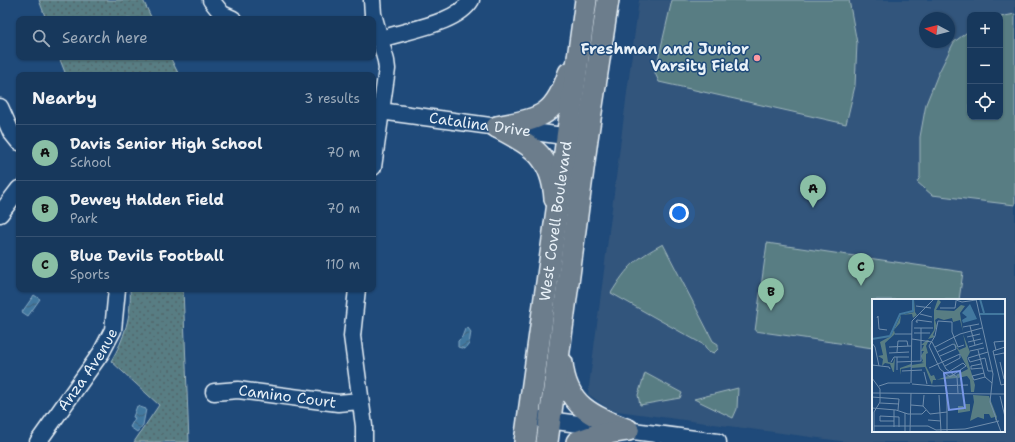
<!DOCTYPE html>
<meta charset="utf-8">
<style>
body{margin:0;font-family:"Shantell Sans",sans-serif;background:#203f62;color:#f1f3f6}
.controls{position:absolute;right:12px;top:12px;display:grid;overflow:hidden;border-radius:8px;box-shadow:0 1px 3px #0004}
.controls button{width:36px;height:36px;display:grid;place-items:center;padding:0;border:0;border-bottom:1px solid #365272;background:#17385c;color:#f1f3f6;font:20px sans-serif}
.compass{position:absolute;left:919px;top:12px;width:36px;height:36px;border-radius:50%;background:#17385c;box-shadow:0 1px 3px #0004;rotate:277deg}
.you{position:absolute;left:679px;top:213px;width:14px;height:14px;margin:-10px;border:3px solid #fff;border-radius:50%;background:#1a73e8;box-shadow:0 0 0 6px #1a73e833}
.badge{display:grid;place-items:center;width:26px;height:26px;border-radius:50%;background:#8abfa5;color:#111;font-size:13px;font-weight:700}
.pin{position:absolute;translate:-50% -33px;filter:drop-shadow(0 1px 2px #0008)}
.pin::after{content:'';position:absolute;top:21px;width:14px;height:12px;background:inherit;clip-path:polygon(0 0,100% 0,50% 100%)}
.list{margin:0;padding:0;list-style:none}
h2{display:flex;justify-content:space-between;align-items:center;height:52px;margin:0;padding:0 16px;font-size:17px}
h2 small{font-size:13px;font-weight:400;color:#9eacbb}
.list li{display:grid;grid-template-columns:26px 1fr auto;gap:12px;align-items:center;box-sizing:border-box;height:56px;padding:0 16px;border-top:1px solid #365272}
.list b{display:block;font-size:15px;white-space:nowrap}
.list p{margin:0;font-size:13px;white-space:nowrap;color:#9eacbb}
.list em{font-size:13px;font-style:normal;color:#9eacbb}
.icon{flex:none;width:22px;height:22px;fill:none;stroke:currentColor;stroke-width:2;stroke-linecap:round;stroke-linejoin:round}
.map{position:relative;flex:none;width:1015px;height:442px;overflow:hidden}
.search{position:absolute;background:#17385c;box-shadow:0 1px 3px #0004;left:16px;top:16px;width:360px;height:44px;display:flex;align-items:center;gap:10px;box-sizing:border-box;padding:0 14px;border-radius:8px;color:#9eacbb;font-size:15px}
.panel{position:absolute;background:#17385c;box-shadow:0 1px 3px #0004;left:16px;top:72px;width:360px;height:220px;border-radius:8px}
.map>svg:first-child{display:block}
.built{fill:#32557b;fill-rule:evenodd}
.park{fill:url(#park-dots);stroke:#a0b7be}
.pitch{fill:#587d83;stroke:#a0b7be}
.water{fill:url(#water-waves);stroke:#84a8c3}
.lines{fill:none;stroke-linecap:round;stroke-linejoin:round}
.minor-casing{stroke:#e8f1f8;stroke-width:19}
.major-casing{stroke:#e8f1f8;stroke-width:24}
.minor{stroke:#1f4a7a;stroke-width:16}
.major{stroke:#6c7d8c;stroke-width:21}
.poi-dot{fill:#ff9aa2;stroke:#1f4a7a;stroke-width:1.5}
.labels{text-anchor:middle;stroke-width:3;stroke-linejoin:round;paint-order:stroke}
.poi-label{font-size:15px;font-weight:bold;fill:#e8f1f8;stroke:#1f4a7a;text-anchor:end}
.street-label{font-size:15px;fill:#e8f1f8;stroke:#1f4a7a}
.inset-river{fill:none;stroke:#42789f;stroke-width:2}
.inset-road{fill:none;stroke:#6f8dac;stroke-width:1}
.view{fill:#7897e6;fill-opacity:0.15;stroke:#7897e6;stroke-width:2}
.inset-edge{fill:none;stroke:#e8f1f8;stroke-width:2}
</style>
<div class="map">
<svg width="1015" height="442" viewBox="0 0 1015 442">
<defs>
<pattern id="park-dots" width="8" height="8" patternUnits="userSpaceOnUse"><rect width="8" height="8" fill="#587d83"/><path d="M2 2h.1M6 6h.1" fill="none" stroke="#506569" stroke-width="1.8" stroke-linecap="round"/></pattern>
<pattern id="water-waves" width="16" height="10" patternUnits="userSpaceOnUse"><rect width="16" height="10" fill="#42789f"/><path d="M0 5q4-4 8 0t8 0" fill="none" stroke="#446279"/></pattern>
</defs>
<rect width="100%" height="100%" fill="#1f4a7a"/>
<filter id="ink" filterUnits="userSpaceOnUse"><feTurbulence type="fractalNoise" baseFrequency=".025" numOctaves="2"/><feDisplacementMap in="SourceGraphic" scale="8" xChannelSelector="R" yChannelSelector="G"/><feConvolveMatrix kernelMatrix="1 2 1 2 8 2 1 2 1" color-interpolation-filters="sRGB"/></filter>
<g filter="url(#ink)">
<path class="built" d="M639,0H1015V442H848L610,410L588,394ZM970,15H1000V117H970ZM925,18H949V42H925ZM873,300H1004V431H873Z"/>
<path class="park" d="M39,0H143L152,19H46Z
M59,57H170L179,75H66Z
M130,289H183L189,442H134L159,405L111,361C124,340 132,314 130,289Z"/>
<path class="pitch" d="M672,0H849L857,43L855,86L846,124L659,82L655,73Z
M1015,14V205L932,195L917,182L920,177V137L926,104L938,74L954,42L970,30V117H1000V17Z
M767,243L963,272L959,300H873V348L755,331Z
M663,244L713,341L718,344V349L714,353L708,351L704,345L611,293C628,266 635,259 663,244Z
M645,373L682,393L680,398L640,405L638,395Z
M738,388L737,409L733,418L694,399Z"/>
<path class="water" d="M34,295L40,299L28,316L22,312Z
M468,328L471,332L469,344L465,349L458,347V341L462,337L465,329Z
M137,406L146,409L143,425L137,432L130,427L135,418L133,417Z"/>
<g class="lines">
<defs>
<g id="minor">
<path d="M211,0L222,14L233,19"/>
<path d="M372,0L373,14L386,61L387,69L373,167"/>
<path d="M373,38L381,39C406,30 457,24 471,0"/>
<path d="M0,107L11,132L19,142"/>
<path id="s1" d="M373,110L578,138"/>
<path d="M0,214L19,189"/>
<path d="M357,289L352,336L364,426V442"/>
<path id="s2" d="M214,392L238,390L338,403L360,401"/>
<path d="M540,419L718,442"/>
<path id="s3" d="M38,442L101,353L113,330L117,289"/>
</g>
<g id="major">
<path d="M497,127C540,118 554,118 569,73"/>
<path d="M497,127C532,146 552,155 555,199"/>
<path d="M562,363C566,406 592,416 628,430"/>
<path id="s4" d="M525,442L586,0"/>
<path d="M547,442L587,139L608,0"/>
<path d="M577,442L597,435L628,430"/>
</g>
</defs>
<use href="#minor" class="minor-casing"/>
<use href="#major" class="major-casing"/>
<use href="#minor" class="minor"/>
<use href="#major" class="major"/>
</g>
</g>
<circle class="poi-dot" cx="757" cy="58" r="4"/>
<g class="labels">
<g class="poi-label">
<text x="749" y="54">Freshman and Junior<tspan x="749" dy="17">Varsity Field</tspan></text>
</g>
<g class="street-label">
<text dy="5" stroke="none"><textPath href="#s1" startOffset="108">Catalina Drive</textPath></text>
<text dy="5" stroke="none"><textPath href="#s4" startOffset="223">West Covell Boulevard</textPath></text>
<text dy="5" stroke="none"><textPath href="#s3" startOffset="88">Anza Avenue</textPath></text>
<text dy="5" stroke="none"><textPath href="#s2" startOffset="74">Camino Court</textPath></text>
</g>
</g>
<g transform="translate(872 299)">
<rect width="133" height="133" fill="#1f4a7a"/>
<path d="M43,0V13L45,16L41,19L40,15L29,16L28,24L22,31L23,35L13,44L16,63L21,64L23,58L22,73H28V69L39,65V68L29,70L28,76V73H21L18,65L13,64L10,67L11,60L6,57L11,56L8,43L19,37L29,16L42,13ZM66,0L69,3L64,11L82,12L89,6L93,7L88,14L91,33L88,21L81,23L80,19L72,21L66,19L63,21L65,27L61,36L63,38L56,40L62,31V11ZM91,35L98,53L95,59L103,86L102,93H99L98,81L95,77L86,79L84,76L96,70L80,40L87,51L94,48ZM55,41H57L54,47L56,54L54,55V67L59,77L62,76L64,81L82,75L85,79L61,81L60,86L53,68L40,69V66L52,64L49,63L51,62L49,57L52,52H49L52,46H49ZM101,96L117,97L125,118L123,122V118L119,119L117,115H112V120L106,118L98,122L102,103Z" fill="#587d83"/>
<path d="M93,105H98V112L86,114V107H91L93,111Z" fill="#587d83"/>
<path d="M98,5L105,20L91,24L90,21L95,18L90,14Z" fill="#42789f"/>
<path class="inset-river" d="M108,0L112,14M108,15H133M0,40L18,37L28,15L41,12V0"/>
<path class="inset-road" d="M81,0L90,3L104,1M104,0L121,75L118,103L129,133M44,7L59,9M68,9H83L84,2M48,15L60,18M5,19L6,17L7,30L15,31M46,23H44L45,21L60,23M98,27L103,46M91,28L107,25M42,29H61M42,34H58M23,35H40M95,38L108,35M40,40L60,43L74,70L85,78L86,94M96,43L109,40M0,44L3,48L7,67M17,48L39,47M63,48L88,35L110,29M97,48L111,44M133,48L121,52L129,86L133,85M106,51L113,78L120,84M124,51L122,43L133,42M98,52L112,49M25,53L26,42H35L36,47M65,53L81,45L83,46L84,50L68,57M116,53L96,59L98,63L113,59L116,72H120M17,54L37,53M122,56L132,54L133,56M19,63L22,58H37M25,63L49,62V29M128,63L132,80M109,65L99,67V70L111,69M0,66L17,68L18,70M57,69L88,55V59L73,67M25,71V58M30,72L50,71M78,72L91,64L94,67L78,78L68,70L57,47L63,37L66,22L80,23V33L86,48L92,46M52,73L55,85M100,77L102,81L113,78M100,77L112,74M0,79L8,90V103L2,113V133M39,84L40,22L62,0M40,85L62,87L96,86M7,87L16,84H38M0,94L133,95M67,96L69,133M128,97L133,118M0,98L27,100L26,111M8,104L27,105M39,106L51,107L52,96M51,107L58,115L75,113M0,109L24,111L36,115H50L54,111M56,121L69,122M22,122H8V117L27,118V128M2,127H56L64,131L93,130L127,122M22,128V111M33,133V114M38,133L39,94M75,133V93"/>
<path class="view" d="M88,72L93,109L77,111L72,74Z"/>
<rect width="133" height="133" class="inset-edge"/>
</g>
</svg>
<div class="controls">
<button>+</button>
<button>−</button>
<button><svg class="icon" aria-label="locate" viewBox="0 0 24 24"><circle cx="12" cy="12" r="6"/><path d="M12 2v4M12 18v4M2 12h4M18 12h4"/></svg></button>
</div>
<svg class="compass" viewBox="-18 -18 36 36"><path d="M0-13l5 13h-10z" fill="#e53935"/><path d="M0 13l5-13h-10z" fill="#9eacbb"/></svg>
<div class="you"></div>
<div class="pin badge" style="left:813px;top:208px">A</div>
<div class="pin badge" style="left:771px;top:311px">B</div>
<div class="pin badge" style="left:861px;top:286px">C</div>
<div class="search"><svg class="icon" aria-label="search" viewBox="0 0 24 24"><circle cx="10" cy="10" r="6"/><path d="M15 15l6 6"/></svg>Search here</div>
<section class="panel">
<h2>Nearby<small>3 results</small></h2>
<ul class="list">
<li><span class="badge">A</span><div><b>Davis Senior High School</b><p>School</p></div><em>70 m</em></li>
<li><span class="badge">B</span><div><b>Dewey Halden Field</b><p>Park</p></div><em>70 m</em></li>
<li><span class="badge">C</span><div><b>Blue Devils Football</b><p>Sports</p></div><em>110 m</em></li>
</ul>
</section>
</div>
